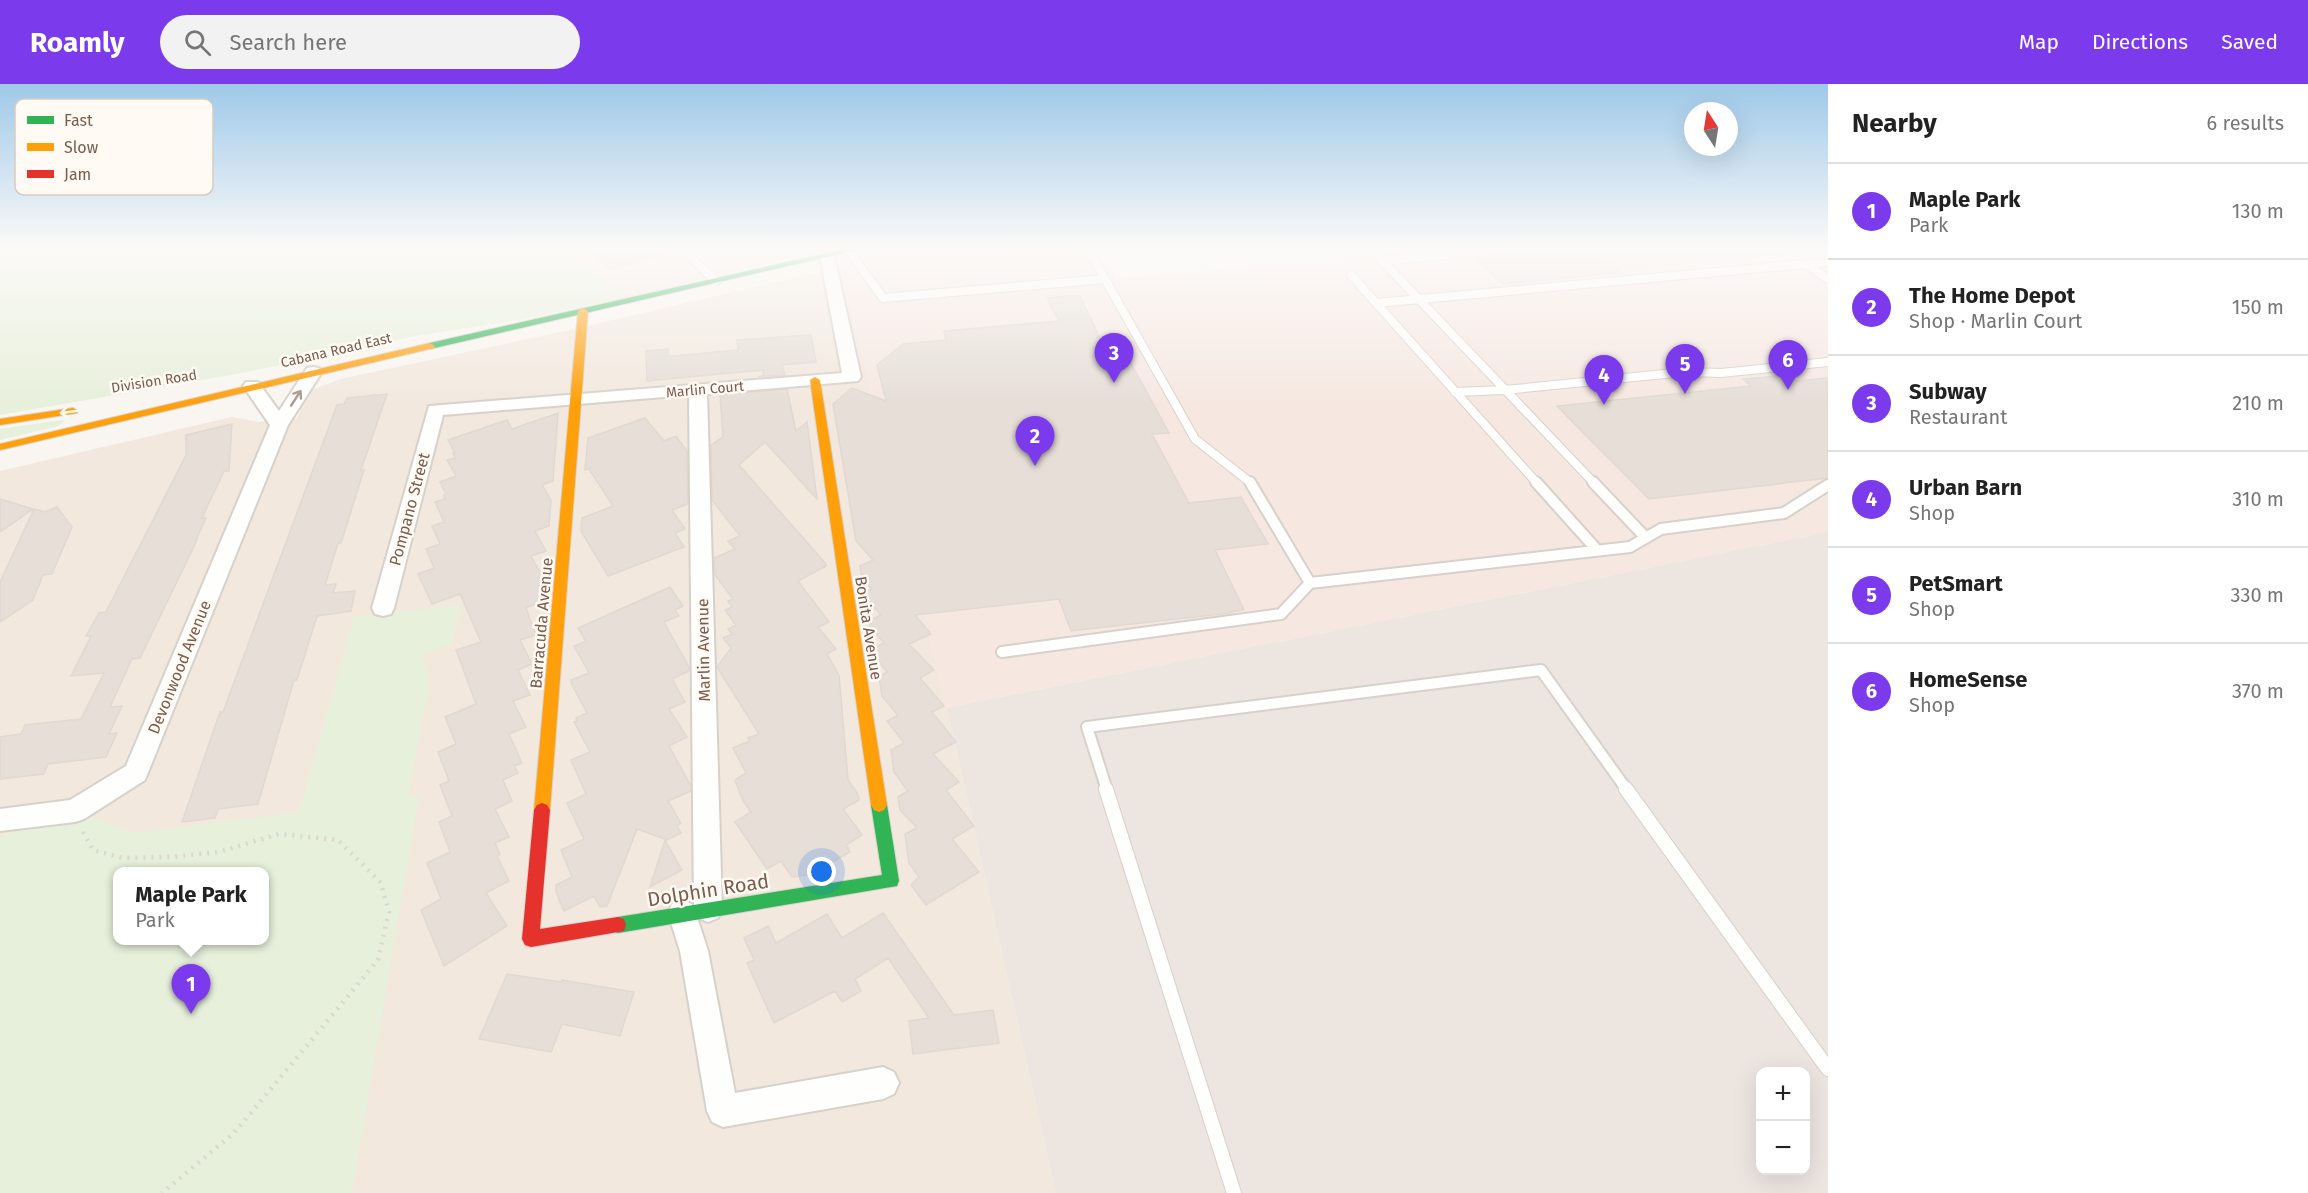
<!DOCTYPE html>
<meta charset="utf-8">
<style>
body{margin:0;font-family:"Fira Sans",sans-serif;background:#f2f2f2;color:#222}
.controls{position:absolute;right:18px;bottom:18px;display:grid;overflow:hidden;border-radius:12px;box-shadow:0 6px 24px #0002}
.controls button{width:54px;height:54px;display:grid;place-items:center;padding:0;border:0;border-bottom:2px solid #e0e0e0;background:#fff;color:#222;font:30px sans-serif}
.compass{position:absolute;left:1684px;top:18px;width:54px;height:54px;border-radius:50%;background:#fff;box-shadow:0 6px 24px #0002;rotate:348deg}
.you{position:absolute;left:822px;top:788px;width:21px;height:21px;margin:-15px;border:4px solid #fff;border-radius:50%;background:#1a73e8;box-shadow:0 0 0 9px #1a73e833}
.badge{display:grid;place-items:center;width:39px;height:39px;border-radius:50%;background:#7c3aed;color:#fff;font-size:20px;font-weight:700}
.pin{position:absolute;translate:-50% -50px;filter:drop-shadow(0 2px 3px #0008)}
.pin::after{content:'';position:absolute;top:32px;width:21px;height:18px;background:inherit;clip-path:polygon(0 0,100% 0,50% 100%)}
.popup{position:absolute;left:113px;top:783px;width:156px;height:78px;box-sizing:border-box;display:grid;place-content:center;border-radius:12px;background:#fff;filter:drop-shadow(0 2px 4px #0005);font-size:20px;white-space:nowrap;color:#767676}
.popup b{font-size:22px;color:#222}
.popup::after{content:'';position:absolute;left:50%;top:100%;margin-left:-12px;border:12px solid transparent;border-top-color:#fff}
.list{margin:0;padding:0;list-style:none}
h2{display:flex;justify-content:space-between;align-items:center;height:78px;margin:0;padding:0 24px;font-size:26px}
h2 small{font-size:20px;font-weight:400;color:#767676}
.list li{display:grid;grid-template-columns:39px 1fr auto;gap:18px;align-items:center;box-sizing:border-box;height:96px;padding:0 24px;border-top:2px solid #e0e0e0}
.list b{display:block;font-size:22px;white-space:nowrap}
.list p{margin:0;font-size:20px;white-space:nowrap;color:#767676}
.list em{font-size:20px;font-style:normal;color:#767676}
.icon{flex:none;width:33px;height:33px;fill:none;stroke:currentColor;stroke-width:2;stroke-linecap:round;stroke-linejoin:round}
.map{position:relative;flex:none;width:1828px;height:1109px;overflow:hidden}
header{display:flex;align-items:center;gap:36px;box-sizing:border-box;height:84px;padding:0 30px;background:#7c3aed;color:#fff}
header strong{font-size:28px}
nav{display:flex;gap:33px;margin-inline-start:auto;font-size:21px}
.search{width:420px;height:54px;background:#f2f2f2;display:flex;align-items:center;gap:15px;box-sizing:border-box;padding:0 21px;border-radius:33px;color:#767676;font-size:22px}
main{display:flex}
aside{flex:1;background:#fff}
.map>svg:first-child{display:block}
.residential{fill:#f2e8de;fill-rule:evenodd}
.commercial{fill:#f6e8e1}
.industrial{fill:#ede5e0;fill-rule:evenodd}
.green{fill:#e7f0db;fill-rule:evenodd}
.building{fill:#e6ded7;stroke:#e2d8d2;stroke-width:1.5}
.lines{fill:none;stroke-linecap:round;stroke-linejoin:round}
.lane-far2-casing{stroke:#d7d1cb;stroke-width:10}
.lane-far1-casing{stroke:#d7d1cb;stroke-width:14}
.lane-casing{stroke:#d7d1cb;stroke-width:16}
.street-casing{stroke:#d7d1cb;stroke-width:4}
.fast-casing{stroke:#d9d2cb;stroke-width:2}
.slow-casing{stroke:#d9d2cb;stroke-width:2}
.jam-casing{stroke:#d9d2cb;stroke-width:2}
.path{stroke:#dcd5d0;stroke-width:4.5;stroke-dasharray:2 6;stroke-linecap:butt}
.lane-far2{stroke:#fefefd;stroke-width:8}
.lane-far1{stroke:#fefefd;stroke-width:10}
.lane{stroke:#fefefd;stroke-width:14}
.street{fill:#fefefd;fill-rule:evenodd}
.fast{fill:#30b455;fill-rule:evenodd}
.slow{fill:#ff9f0a;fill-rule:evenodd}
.jam{fill:#e5322d;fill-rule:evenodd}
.oneway{stroke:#a8958b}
.oneway2{stroke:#fffaf3}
.labels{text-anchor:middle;stroke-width:5;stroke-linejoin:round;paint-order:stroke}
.far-street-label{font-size:14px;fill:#7a5c4d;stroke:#fffaf3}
.street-label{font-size:16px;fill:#7a5c4d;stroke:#fffaf3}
.near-street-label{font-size:20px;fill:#7a5c4d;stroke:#fffaf3}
.key{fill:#fffaf3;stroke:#d7cbc1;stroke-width:1.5}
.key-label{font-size:16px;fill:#7a5c4d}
</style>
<header>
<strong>Roamly</strong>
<div class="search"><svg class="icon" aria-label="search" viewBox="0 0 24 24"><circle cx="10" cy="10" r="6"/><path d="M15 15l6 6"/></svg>Search here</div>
<nav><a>Map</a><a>Directions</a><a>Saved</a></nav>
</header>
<main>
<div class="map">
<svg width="1828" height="1109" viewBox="0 0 1828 1109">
<rect width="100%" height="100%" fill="#f9f5f0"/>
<path class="residential" d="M695,165H832L725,190Z
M841,183L947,624L1056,1109H0V387L232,333L258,338L297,334L308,307L341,295L569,246ZM118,788H264V856H118Z"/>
<path class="commercial" d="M571,165H695L725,190L625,214Z
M885,165H1098L1116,195L1367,173L1360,165H1591L1619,187L1828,168V448L947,624L839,176Z"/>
<path class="industrial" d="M1591,165H1828V168L1619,187Z
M1828,448V1109H1056L947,624ZM1760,988H1806V1086H1760Z"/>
<path class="green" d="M0,165H571L625,214L524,235L416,252L242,289L0,331Z
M62,336L64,338L58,342L0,356V345Z
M461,521L452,560L424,568L429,601L408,713L419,712L352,1109H0V751L75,738L90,733L136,749L299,728L354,533ZM118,788H264V856H118Z"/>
<path class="building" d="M588,165H661L662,171L610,186Z
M1506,165H1591L1621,189L1503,200L1474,173L1511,170Z
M1079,211L1102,258L1105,257L1112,269L1125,268L1169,349L1152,350L1189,419L1241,413L1268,460L1215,466L1244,526L1230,528L1231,529L1071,547L1059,515L915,531L931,550L909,560L934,586L920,594L944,622L932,628L956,658L933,670L959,698L946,706L974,742L952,755L979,788L926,821L911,801L919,793L909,779L905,750L917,744L900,726L898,713L908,707L894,688L891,666L904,659L887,637L897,632L896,629L882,612L879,593L887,588L875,573L874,564L884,559L870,543L869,537L881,531L865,513L864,508L872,505L862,493L860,482L873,476L856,457L833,320L852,304L886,317L877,281L903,260L946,256L944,247L1059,237L1047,214Z
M811,251L816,278L782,281L785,291L759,293L764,291L763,286L647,297L646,267L668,265V271L673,272L738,266L737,256Z
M1787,291L1795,297L1828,294V394L1649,415L1557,322L1751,302L1743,295Z
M787,305L796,347L807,338L817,415L765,358L739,381L826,480V482L798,497L829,538L818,543L836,565L827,570L839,591L848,696L858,710L859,716L843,725L862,751L846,761L850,768L824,783L827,788L792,793L781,777L767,785L735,738L751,728L743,717L735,696L746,689L733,664L750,657L748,654L759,650L717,583L731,564L723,554L732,550L728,545L736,541L725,526L732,523L728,517L733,515L715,491L714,474L735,465L728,457L740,452L712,416L711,361L723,353L720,311Z
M387,310L361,386H364L341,459H338L325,501L336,500L333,509L355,507L351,527L317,532L297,596H294L258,720L218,725L215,734L182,738L220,628H223L337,321L344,320L347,314Z
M558,329L553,397L542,401L551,416L549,442L535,447L546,467L531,472L544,496L541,518L526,524L536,551L520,556L532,580L518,586L530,611L513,617L526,643L509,650L522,679L514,682L518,689L503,696L512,717L495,725L509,753L495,759L500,770L497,772L509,797L486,809L507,842L444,882L421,826L441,815L427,779L450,768L439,738L452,732L440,701L449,697L438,668L456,660L445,633L476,620L456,566L481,558L460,510L432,520L418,490L434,484L426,465L440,460L432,442L444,438L435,418L445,415L444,411L446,410L440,398L456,392L447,376L455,374L453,369H455L448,356L507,336L512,345Z
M645,334L664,357L676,352L687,367L688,420L672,426L685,445L675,449L684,463L608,492L581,447L582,434L613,422L589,385L585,386L588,354Z
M232,340L229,387H224L202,434H206L196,456H197L140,574L132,575L110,623L122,622L109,650L117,649L106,673L48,680L44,690L0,695V653L21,650L25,641L81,635L104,589L71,592L91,552H86L99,529L106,528L186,371V351Z
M0,415L33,425L0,448Z
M57,423L72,443L52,490L43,491L33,516L0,538V498L34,425L45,428Z
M670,503L683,522L675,526L679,532L664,538L689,583V587L672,595L685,618L669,625L687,653L669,662L691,702V707L668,717L681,739L677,742L681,749L667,756L637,745L607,822L600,823L594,812L564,827L556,808V801L572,793L561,766L584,755L567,719L586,710L571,676L590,668L574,638L577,637L576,634L587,629L571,599V596L589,589L574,562L586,557L578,544Z
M665,756L682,786L650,803Z
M883,829L954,931L993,926L999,959L913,970L909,937L929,934L888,874L855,895L861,907L842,918L835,907L774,939L747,879L754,876L744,854L768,842L776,859L827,830L842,854Z
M507,890L561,898L562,896L634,908L620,952L562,940L551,968L479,955Z"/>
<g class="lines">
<defs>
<path id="lane-far2" d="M682,165L716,197
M1088,165L1195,355L1251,399
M1371,165L1594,399
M849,167L883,214L1105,195
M1381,177L1449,171
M1806,180L1828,195
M1351,191L1537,399
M1376,219L1828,178
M1455,308L1505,306L1685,288L1721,289L1828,278"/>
<path id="lane-far1" d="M1536,398L1597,466
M1593,398L1646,454
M1310,499L1630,463L1661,445L1784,429L1828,401
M1002,568L1281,530L1310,499L1250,398
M1107,706L1087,643L1541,586L1627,706"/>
<path id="lane" d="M1106,705L1234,1109
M1626,705L1828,985"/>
<path id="street" d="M827,168L834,172L861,293L858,297L707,310L722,825L718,834L708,838L698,834L696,830L708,867L735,1009L883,983L894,988L899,999L894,1010L883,1015L723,1043L712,1038L707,1027L680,867L668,829L672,820L682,816L692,820L694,825L689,311L443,331L394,524L391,530L383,532L375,530L372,524L429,322L842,289L820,172Z
M313,283L319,284L322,288L288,341L145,696L84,735L75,738L0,747V725L70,716L126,682L270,341L243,302L246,298H258L279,327L307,284Z"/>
<path id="fast" d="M844,165H861L430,265L425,262L430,259Z
M879,714L884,716L887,721L899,797L897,802L618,849L612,847L610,841L612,835L618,833L882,791L871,721L874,716Z"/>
<path id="slow" d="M583,224L588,227L550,726L547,731L542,733L537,731L534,726L578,227Z
M430,259L435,262L434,264L0,366V360Z
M815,293L820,296L887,721L884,726L879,728L874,726L871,721L810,296Z
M73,324L78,327L77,329L0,341V335Z"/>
<path id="jam" d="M542,719L547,721L550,726L540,845L618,833L624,835L626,841L624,847L531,863L525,861L522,855L534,726L537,721Z"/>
</defs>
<use href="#lane-far2" class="lane-far2-casing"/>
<use href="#lane-far1" class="lane-far1-casing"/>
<use href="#lane" class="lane-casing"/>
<use href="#street" class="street-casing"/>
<use href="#fast" class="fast-casing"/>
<use href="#slow" class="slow-casing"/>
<use href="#jam" class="jam-casing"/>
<path class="path" d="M83,748L93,766L122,774L171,773L218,768L279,750L338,756L381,799L389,828L378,876L234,1049L162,1109"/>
<use href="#lane-far2" class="lane-far2"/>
<use href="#lane-far1" class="lane-far1"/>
<use href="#lane" class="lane"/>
<use href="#street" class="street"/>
<use href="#fast" class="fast"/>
<use href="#slow" class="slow"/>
<use href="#jam" class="jam"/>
</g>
<defs><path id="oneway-shaft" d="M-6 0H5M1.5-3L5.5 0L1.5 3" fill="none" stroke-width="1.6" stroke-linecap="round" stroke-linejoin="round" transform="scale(1.5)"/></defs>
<use class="oneway" href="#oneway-shaft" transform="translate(296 314) rotate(-57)"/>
<use class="oneway2" href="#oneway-shaft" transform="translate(69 328) rotate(172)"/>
<linearGradient id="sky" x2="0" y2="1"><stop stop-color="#9ec9e9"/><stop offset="0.51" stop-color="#fcfaf8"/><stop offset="1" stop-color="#fcfaf8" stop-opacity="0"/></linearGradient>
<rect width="1828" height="321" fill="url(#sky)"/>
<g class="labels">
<g class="far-street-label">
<text transform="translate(336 266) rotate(-13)" y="5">Cabana Road East</text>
<text transform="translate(154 297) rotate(-9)" y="5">Division Road</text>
<text transform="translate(705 305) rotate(-5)" y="5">Marlin Court</text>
</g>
<g class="street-label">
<text transform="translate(409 425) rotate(-75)" y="6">Pompano Street</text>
<text transform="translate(541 539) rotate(-85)" y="6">Barracuda Avenue</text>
<text transform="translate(869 544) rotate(81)" y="6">Bonita Avenue</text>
<text transform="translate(703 566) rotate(-91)" y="6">Marlin Avenue</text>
<text transform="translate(179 583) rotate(-68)" y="6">Devonwood Avenue</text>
</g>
<g class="near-street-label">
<text transform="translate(708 806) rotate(-9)" y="7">Dolphin Road</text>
</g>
</g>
<rect x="15" y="15" width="198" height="96" rx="9" class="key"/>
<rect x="27" y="32" width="27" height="8" fill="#30b455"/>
<rect x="27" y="59" width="27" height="8" fill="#ff9f0a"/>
<rect x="27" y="86" width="27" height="8" fill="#e5322d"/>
<g class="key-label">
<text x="64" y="42">Fast</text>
<text x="64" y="69">Slow</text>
<text x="64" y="96">Jam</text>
</g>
</svg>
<div class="controls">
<button>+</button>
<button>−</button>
</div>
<svg class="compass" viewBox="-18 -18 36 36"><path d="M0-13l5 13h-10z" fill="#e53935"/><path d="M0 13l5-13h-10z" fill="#767676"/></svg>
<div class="you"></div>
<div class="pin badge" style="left:191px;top:930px">1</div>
<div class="popup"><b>Maple Park</b>Park</div>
<div class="pin badge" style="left:1035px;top:382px">2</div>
<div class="pin badge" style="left:1114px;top:299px">3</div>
<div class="pin badge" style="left:1604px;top:321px">4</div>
<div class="pin badge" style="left:1685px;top:310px">5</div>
<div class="pin badge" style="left:1788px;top:306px">6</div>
</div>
<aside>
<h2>Nearby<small>6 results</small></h2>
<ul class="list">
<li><span class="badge">1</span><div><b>Maple Park</b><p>Park</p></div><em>130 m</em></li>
<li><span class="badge">2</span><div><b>The Home Depot</b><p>Shop · Marlin Court</p></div><em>150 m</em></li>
<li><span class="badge">3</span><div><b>Subway</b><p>Restaurant</p></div><em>210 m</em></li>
<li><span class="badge">4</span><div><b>Urban Barn</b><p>Shop</p></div><em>310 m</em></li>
<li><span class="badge">5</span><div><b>PetSmart</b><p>Shop</p></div><em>330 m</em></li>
<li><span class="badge">6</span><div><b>HomeSense</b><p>Shop</p></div><em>370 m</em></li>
</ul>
</aside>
</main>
